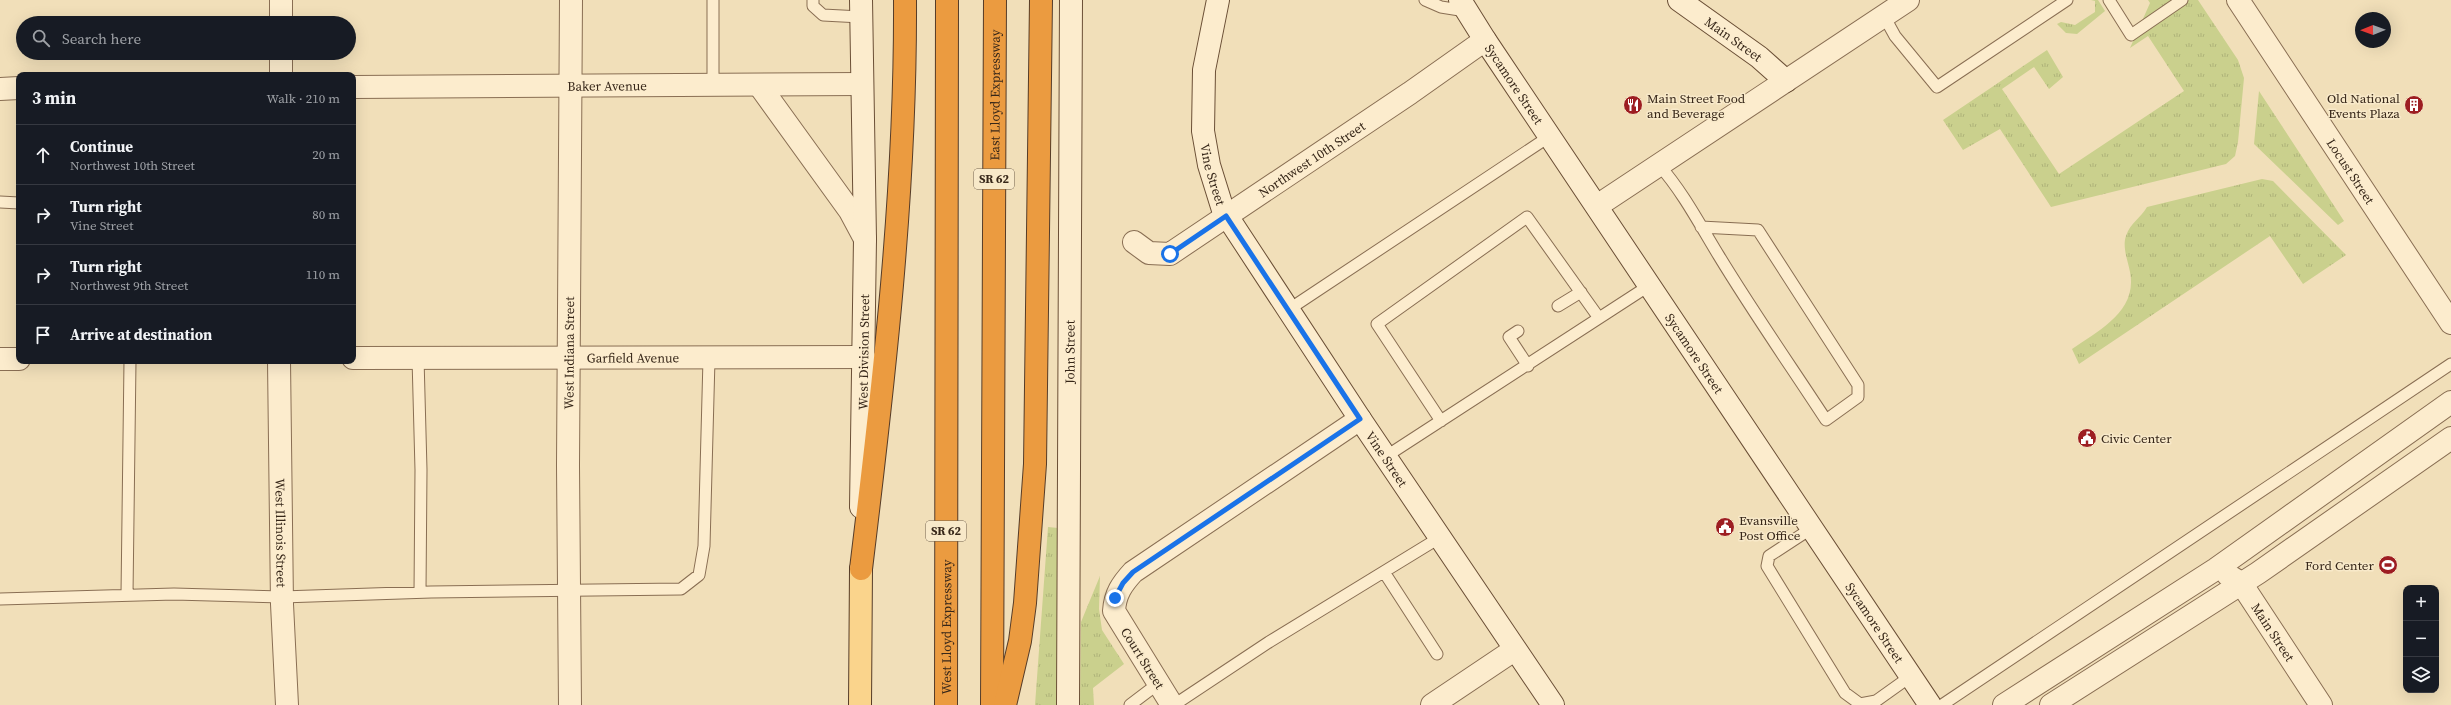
<!DOCTYPE html>
<meta charset="utf-8">
<style>
body{margin:0;font-family:"Source Serif 4",serif;background:#20242c;color:#f1f3f6}
.controls{position:absolute;right:12px;bottom:12px;display:grid;overflow:hidden;border-radius:8px;box-shadow:0 4px 16px #0002}
.controls button{width:36px;height:36px;display:grid;place-items:center;padding:0;border:0;border-bottom:1px solid #363941;background:#171b24;color:#f1f3f6;font:20px sans-serif}
.compass{position:absolute;left:2355px;top:12px;width:36px;height:36px;border-radius:50%;background:#171b24;box-shadow:0 4px 16px #0002;rotate:269deg}
.stop{position:absolute;width:12px;height:12px;margin:-9px;border:3px solid #1a73e8;border-radius:50%;background:#fff}
.stop.end{background:#1a73e8;border-color:#fff;box-shadow:0 1px 4px #0008}
.list{margin:0;padding:0;list-style:none}
h2{display:flex;justify-content:space-between;align-items:center;height:52px;margin:0;padding:0 16px;font-size:17px}
h2 small{font-size:13px;font-weight:400;color:#9ea1a6}
.list li{display:grid;grid-template-columns:26px 1fr auto;gap:12px;align-items:center;box-sizing:border-box;height:60px;padding:0 16px;border-top:1px solid #363941}
.list b{display:block;font-size:15px;white-space:nowrap}
.list p{margin:0;font-size:13px;white-space:nowrap;color:#9ea1a6}
.list em{font-size:13px;font-style:normal;color:#9ea1a6}
.icon{flex:none;width:22px;height:22px;fill:none;stroke:currentColor;stroke-width:2;stroke-linecap:round;stroke-linejoin:round}
.map{position:relative;flex:none;width:2451px;height:705px;overflow:hidden}
.search{position:absolute;background:#171b24;box-shadow:0 4px 16px #0002;left:16px;top:16px;width:340px;height:44px;display:flex;align-items:center;gap:10px;box-sizing:border-box;padding:0 14px;border-radius:22px;color:#9ea1a6;font-size:15px}
.panel{position:absolute;background:#171b24;box-shadow:0 4px 16px #0002;left:16px;top:72px;width:340px;height:292px;border-radius:8px}
.map>svg:first-child{display:block}
.grass{fill:url(#grass-tufts)}
.lines{fill:none;stroke-linecap:round;stroke-linejoin:round}
.lane-casing{stroke:#896e53;stroke-width:13}
.street-casing{stroke:#896e53;stroke-width:24}
.secondary-casing{stroke:#6b4f36;stroke-width:24}
.primary-casing{stroke:#563c28;stroke-width:24}
.highway-casing{stroke:#563c28;stroke-width:24}
.lane{stroke:#fceccd;stroke-width:11}
.street{stroke:#fceccd;stroke-width:22}
.secondary{stroke:#fceccd;stroke-width:22}
.primary{stroke:#fad48c;stroke-width:22}
.highway{stroke:#eb9b40;stroke-width:22}
.route{stroke:#1a73e8;stroke-width:5}
.labels{text-anchor:middle;stroke-width:3;stroke-linejoin:round;paint-order:stroke}
.shield{fill:#f8e9c9;stroke:#71614e;stroke-width:1}
.shield-label{font-size:12px;font-weight:bold;fill:#372719}
.street-label{font-size:13px;fill:#372719;stroke:#f8e9c9}
.poi-label{font-size:13px;fill:#372719;stroke:#f8e9c9;text-anchor:start}
</style>
<div class="map">
<svg width="2451" height="705" viewBox="0 0 2451 705">
<defs>
<pattern id="grass-tufts" width="24" height="20" patternUnits="userSpaceOnUse"><rect width="24" height="20" fill="#cad08d"/><path d="M3 7l-1-3M5 7V3M7 7l1-3M15 17l-1-3M17 17v-4M19 17l1-3" fill="none" stroke="#aeb379"/></pattern>
</defs>
<rect width="100%" height="100%" fill="#f1dfb9"/>
<path class="grass" d="M2091,0H2098L2105,11L2077,34L2066,33L2057,24L2061,22L2075,25L2095,12V1Z
M2148,0H2198L2238,60L2244,78L2238,142L2235,156L2226,164L2051,207L2000,129L1963,150L1943,120L2047,50L2063,77L2049,89L2034,67L2002,89L2059,174L2184,91L2148,36L2130,48L2150,3Z
M2259,91L2344,221L2338,225L2254,144Z
M2262,179L2273,181L2346,255L2303,284L2270,236L2079,364L2072,349C2098,331 2138,311 2130,272C2128,261 2122,247 2126,236C2130,223 2141,218 2147,207Z
M1048,527L1058,528L1057,705H1035Z
M1100,576L1099,609L1102,630L1124,664L1093,688L1094,705H1080L1081,622Z"/>
<g class="lines">
<defs>
<path id="lane" d="M813,0V6L823,15L861,17
M1425,0L1441,7L1466,11
M2109,0L2131,35L2182,0
M1884,16L1895,36L1937,87L2067,0
M713,85V0
M1659,165C1683,192 1700,225 1719,256C1753,312 1790,365 1826,420L1858,397V385L1758,230L1701,227
M0,202L19,203
M1558,306L1581,292
M1288,310L1550,136
M1518,331L1509,337L1528,366
M418,358L421,470L420,592
M1441,421L1377,324L1527,217L1599,318
M1385,457L1650,285
M1812,528L1769,556L1767,566L1845,693L1860,704L1876,701L1911,676
M1384,572L1437,654
M127,595L130,361
M0,599L174,594L282,597L431,592L681,589L699,575L704,546L709,359
M1130,705L1159,683
M1174,705L1269,642L1439,538
M1942,705L2451,364"/>
<g id="street">
<path d="M281,0V23"/>
<path id="s1" d="M2238,0L2451,323"/>
<path d="M281,53V75"/>
<path d="M759,85L850,211L865,239"/>
<path id="s2" d="M353,87L862,84"/>
<path d="M0,89L19,88"/>
<path d="M1597,206L1908,0"/>
<path id="s3" d="M1134,242L1149,253L1170,254L1410,93L1485,40"/>
<path id="s4" d="M353,358L864,357"/>
<path d="M0,359H19"/>
<path id="s5" d="M279,361L282,604L287,705"/>
<path id="s6" d="M2228,575L2241,583L2321,705"/>
<path id="s7" d="M570,705L568,466L571,0"/>
<path d="M1172,705L1114,611C1115,594 1122,584 1133,572L1360,419"/>
<path d="M1432,705L1514,650"/>
<path d="M2004,705L2216,569L2451,402"/>
<path d="M2051,705L2258,573L2451,438"/>
</g>
<g id="secondary">
<path id="s8" d="M1218,0L1204,70L1203,131L1209,165L1223,210L1360,419L1553,705"/>
<path id="s9" d="M1460,0L1485,40L1930,705"/>
<path id="s10" d="M1679,0L1759,57L1786,81"/>
<path id="s11" d="M861,507L865,239L861,0"/>
<path id="s12" d="M1068,705L1071,0"/>
</g>
<path id="primary" d="M860,705L861,569"/>
<g id="highway">
<path d="M861,569C884,380 906,190 905,0"/>
<path id="s13" d="M946,705L947,0"/>
<path id="s14" d="M992,705L995,0"/>
<path d="M1005,705L1020,641L1025,603L1035,464L1041,0"/>
</g>
</defs>
<use href="#lane" class="lane-casing"/>
<use href="#street" class="street-casing"/>
<use href="#secondary" class="secondary-casing"/>
<use href="#primary" class="primary-casing"/>
<use href="#highway" class="highway-casing"/>
<use href="#lane" class="lane"/>
<use href="#street" class="street"/>
<use href="#secondary" class="secondary"/>
<use href="#primary" class="primary"/>
<use href="#highway" class="highway"/>
</g>
<g class="lines">
<path class="route" d="M1115,598L1123,583L1133,572L1360,419L1226,216L1170,254"/>
</g>
<defs>
<symbol id="restaurant-disc" viewBox="-11 -11 22 22"><circle r="9.5" fill="#9d1d22" stroke="#f8e9c9"/><path d="M-5-6h1v4h1v-4h1v4h1v-4h1v5L-1.5 .5V6h-2V.5L-5-1ZM5-6V6H3V1.5H1.5Q1.5-4 5-6Z" fill="#fff"/></symbol>
<symbol id="building-disc" viewBox="-11 -11 22 22"><circle r="9.5" fill="#9d1d22" stroke="#f8e9c9"/><path d="M-4-6H4V6H1V3H-1V6H-4ZM-2.5-4.3h1.7v1.8h-1.7ZM.8-4.3h1.7v1.8H.8ZM-2.5-1h1.7V.8h-1.7ZM.8-1h1.7V.8H.8Z" fill="#fff"/></symbol>
<symbol id="civic-disc" viewBox="-11 -11 22 22"><circle r="9.5" fill="#9d1d22" stroke="#f8e9c9"/><path d="M-.6-6.5H3V-4.5H.6V-3L4-1V1h2V6H-6V1h2V-1L-.6-3ZM-1.2 2.5V6h2.4V2.5Z" fill="#fff"/></symbol>
<symbol id="stadium-disc" viewBox="-11 -11 22 22"><circle r="9.5" fill="#9d1d22" stroke="#f8e9c9"/><path d="M0-5a6.5 5 0 1 0 0 10a6.5 5 0 1 0 0-10ZM-3.5-1.8h7v3.6h-7Z" fill="#fff"/></symbol>
</defs>
<g fill-rule="evenodd">
<use href="#restaurant-disc" x="1622" y="94" width="22" height="22"/>
<use href="#building-disc" x="2403" y="94" width="22" height="22"/>
<use href="#civic-disc" x="2076" y="427" width="22" height="22"/>
<use href="#civic-disc" x="1714" y="516" width="22" height="22"/>
<use href="#stadium-disc" x="2377" y="554" width="22" height="22"/>
</g>
<g class="labels">
<g class="shield">
<rect x="974" y="169" width="40" height="20" rx="3"/>
<rect x="926" y="521" width="40" height="20" rx="3"/>
</g>
<g class="shield-label">
<text x="994" y="183">SR 62</text>
<text x="946" y="535">SR 62</text>
</g>
<g class="street-label">
<text dy="5" stroke="none"><textPath href="#s10" startOffset="67">Main Street</textPath></text>
<text dy="5" stroke="none"><textPath href="#s9" startOffset="100">Sycamore Street</textPath></text>
<text dy="5" stroke="none"><textPath href="#s2" startOffset="254">Baker Avenue</textPath></text>
<text dy="5" stroke="none"><textPath href="#s14" startOffset="610">East Lloyd Expressway</textPath></text>
<text dy="5" stroke="none"><textPath href="#s3" startOffset="210">Northwest 10th Street</textPath></text>
<text dy="5" stroke="none"><textPath href="#s1" startOffset="205">Locust Street</textPath></text>
<text dy="5" stroke="none"><textPath href="#s8" startOffset="177">Vine Street</textPath></text>
<text dy="5" stroke="none"><textPath href="#s11" startOffset="155">West Division Street</textPath></text>
<text dy="5" stroke="none"><textPath href="#s7" startOffset="352">West Indiana Street</textPath></text>
<text dy="5" stroke="none"><textPath href="#s12" startOffset="353">John Street</textPath></text>
<text dy="5" stroke="none"><textPath href="#s9" startOffset="424">Sycamore Street</textPath></text>
<text dy="5" stroke="none"><textPath href="#s4" startOffset="280">Garfield Avenue</textPath></text>
<text dy="5" stroke="none"><textPath href="#s8" startOffset="512">Vine Street</textPath></text>
<text dy="5" stroke="none"><textPath href="#s5" startOffset="172">West Illinois Street</textPath></text>
<text dy="5" stroke="none"><textPath href="#s9" startOffset="748">Sycamore Street</textPath></text>
<text dy="5" stroke="none"><textPath href="#s13" startOffset="78">West Lloyd Expressway</textPath></text>
<text dy="5" stroke="none"><textPath href="#s6" startOffset="74">Main Street</textPath></text>
<text transform="translate(1143 658) rotate(58)" y="5">Court Street</text>
</g>
<g class="poi-label">
<text x="1647" y="103">Main Street Food<tspan x="1647" dy="15">and Beverage</tspan></text>
<text x="2400" y="103" text-anchor="end">Old National<tspan x="2400" dy="15">Events Plaza</tspan></text>
<text x="2101" y="443">Civic Center</text>
<text x="1739" y="525">Evansville<tspan x="1739" dy="15">Post Office</tspan></text>
<text x="2374" y="570" text-anchor="end">Ford Center</text>
</g>
</g>
</svg>
<div class="controls">
<button>+</button>
<button>−</button>
<button><svg class="icon" aria-label="layers" viewBox="0 0 24 24"><path d="M12 4l9 5-9 5-9-5zM3 14l9 5 9-5"/></svg></button>
</div>
<svg class="compass" viewBox="-18 -18 36 36"><path d="M0-13l5 13h-10z" fill="#e53935"/><path d="M0 13l5-13h-10z" fill="#9ea1a6"/></svg>
<div class="stop" style="left:1170px;top:254px"></div>
<div class="stop end" style="left:1115px;top:598px"></div>
<div class="search"><svg class="icon" aria-label="search" viewBox="0 0 24 24"><circle cx="10" cy="10" r="6"/><path d="M15 15l6 6"/></svg>Search here</div>
<section class="panel">
<h2>3 min<small>Walk · 210 m</small></h2>
<ul class="list">
<li><svg class="icon" aria-label="ahead" viewBox="0 0 24 24"><path d="M12 20V5M6 11l6-6 6 6"/></svg><div><b>Continue</b><p>Northwest 10th Street</p></div><em>20 m</em></li>
<li><svg class="icon" aria-label="right" viewBox="0 0 24 24"><path d="M7 20v-9h11M14 6l5 5-5 5"/></svg><div><b>Turn right</b><p>Vine Street</p></div><em>80 m</em></li>
<li><svg class="icon" aria-label="right" viewBox="0 0 24 24"><path d="M7 20v-9h11M14 6l5 5-5 5"/></svg><div><b>Turn right</b><p>Northwest 9th Street</p></div><em>110 m</em></li>
<li><svg class="icon" aria-label="arrive" viewBox="0 0 24 24"><path d="M6 21V4h12l-3 4 3 4H6"/></svg><div><b>Arrive at destination</b></div></li>
</ul>
</section>
</div>
